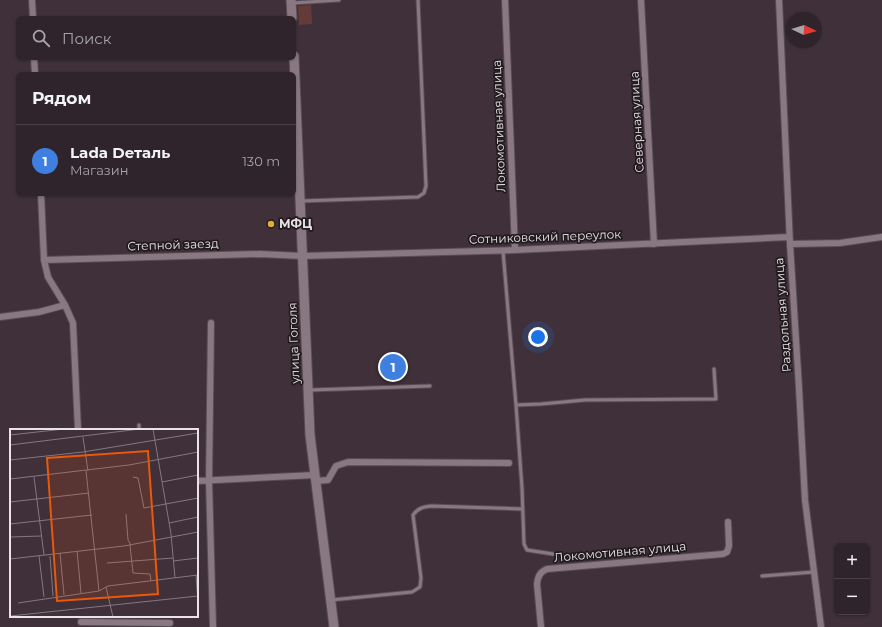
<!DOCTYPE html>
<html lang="ru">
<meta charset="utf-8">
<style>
body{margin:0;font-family:Montserrat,sans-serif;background:#372c33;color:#f1f3f6}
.controls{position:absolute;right:12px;bottom:12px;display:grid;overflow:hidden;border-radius:6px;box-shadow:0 1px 3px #0004}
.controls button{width:36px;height:36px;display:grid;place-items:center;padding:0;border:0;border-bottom:1px solid #4a4147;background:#2f242b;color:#f1f3f6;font:20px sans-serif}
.compass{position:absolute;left:786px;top:12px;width:36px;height:36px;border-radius:50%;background:#2f242b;box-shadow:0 1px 3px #0004;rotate:94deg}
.you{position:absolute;left:538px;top:337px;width:14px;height:14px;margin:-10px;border:3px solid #fff;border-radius:50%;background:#1a73e8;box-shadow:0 0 0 6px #1a73e833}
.badge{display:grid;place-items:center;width:26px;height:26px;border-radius:50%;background:#bca0f2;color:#fff;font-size:13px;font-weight:700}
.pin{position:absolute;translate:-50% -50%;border:2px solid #fff;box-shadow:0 1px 4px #0006}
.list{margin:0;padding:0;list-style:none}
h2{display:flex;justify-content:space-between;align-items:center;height:52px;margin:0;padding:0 16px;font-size:17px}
h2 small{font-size:13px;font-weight:400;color:#a7a4a9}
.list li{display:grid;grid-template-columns:26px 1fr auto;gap:12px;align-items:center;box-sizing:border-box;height:72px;padding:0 16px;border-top:1px solid #4a4147}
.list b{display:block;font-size:15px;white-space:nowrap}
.list p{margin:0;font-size:13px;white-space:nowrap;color:#a7a4a9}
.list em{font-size:13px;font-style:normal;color:#a7a4a9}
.icon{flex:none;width:22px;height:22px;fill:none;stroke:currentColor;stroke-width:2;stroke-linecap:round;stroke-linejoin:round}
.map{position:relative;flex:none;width:882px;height:627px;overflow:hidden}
.search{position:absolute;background:#2f242b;box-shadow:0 1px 3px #0004;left:16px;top:16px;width:280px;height:44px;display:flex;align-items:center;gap:10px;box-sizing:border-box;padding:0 14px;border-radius:6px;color:#a7a4a9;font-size:15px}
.panel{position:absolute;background:#2f242b;box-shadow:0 1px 3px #0004;left:16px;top:72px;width:280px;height:124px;border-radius:6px}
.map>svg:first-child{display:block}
.green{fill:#653b39}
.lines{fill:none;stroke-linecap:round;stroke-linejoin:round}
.lane-casing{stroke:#594d54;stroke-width:5}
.street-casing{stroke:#594d54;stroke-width:8}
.secondary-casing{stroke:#594d54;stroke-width:11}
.lane{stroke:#897881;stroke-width:3}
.street{stroke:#897881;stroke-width:6}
.secondary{stroke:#897881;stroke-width:9}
.poi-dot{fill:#e4ae35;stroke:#211b1e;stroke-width:1.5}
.labels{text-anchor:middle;stroke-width:3.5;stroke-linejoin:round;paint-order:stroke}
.street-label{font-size:12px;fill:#ebe2e7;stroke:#211b1e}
.poi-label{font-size:12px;font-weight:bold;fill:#ebe2e7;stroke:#211b1e;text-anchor:start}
.inset-road{fill:none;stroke:#84777f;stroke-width:1}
.view{fill:#e8590c;fill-opacity:0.15;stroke:#e8590c;stroke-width:2}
.inset-edge{fill:none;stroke:#ebe2e7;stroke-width:2}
</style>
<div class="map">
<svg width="882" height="627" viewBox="0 0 882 627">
<rect width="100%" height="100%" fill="#3f3039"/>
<path class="green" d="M311,5L312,24L299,25L298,6Z"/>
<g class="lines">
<defs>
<path id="lane" d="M293,3L339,0
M301,201L418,197L424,193L426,186L418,0
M503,251L516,405L541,404L585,400L716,399L714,369
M310,390L430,386
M516,405L522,488L524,544L527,550L553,554
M139,430V425
M762,576L814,572
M331,600L412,592L420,587L421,578L413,515C418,508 423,507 431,506L522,509"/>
<path id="street" d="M32,0L33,18
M505,0L515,250
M641,0L654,244
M779,0L790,244L799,388L805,500L821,627
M34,58L35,74
M41,194L44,260L48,277L65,305L73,323L78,430
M790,244L840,243L882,237
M44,260L260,254L302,256L515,250L789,237
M0,317L39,312L65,305
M211,323L209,481L213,627
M197,481L315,475
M316,481L328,480L336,466L348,462L509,463
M81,622L170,623
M541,627L537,584C538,576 540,572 547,569L723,554L727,552L729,546L728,522"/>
<path id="secondary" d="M291,0L292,18
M294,56L310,435L334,627"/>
</defs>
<use href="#lane" class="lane-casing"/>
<use href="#street" class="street-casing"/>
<use href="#secondary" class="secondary-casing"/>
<use href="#lane" class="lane"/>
<use href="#street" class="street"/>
<use href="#secondary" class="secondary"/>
</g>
<circle class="poi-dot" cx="271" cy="224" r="4"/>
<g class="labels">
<g class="street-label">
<text transform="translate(637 122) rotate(-93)" y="4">Северная улица</text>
<text transform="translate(499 126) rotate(-92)" y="4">Локомотивная улица</text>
<text transform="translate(545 237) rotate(-2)" y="4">Сотниковский переулок</text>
<text transform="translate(173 245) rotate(-2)" y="4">Степной заезд</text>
<text transform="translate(783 315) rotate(-94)" y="4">Раздольная улица</text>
<text transform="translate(294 343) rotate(-92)" y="4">улица Гоголя</text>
<text transform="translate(620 552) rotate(-5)" y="4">Локомотивная улица</text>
</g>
<g class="poi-label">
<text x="279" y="228">МФЦ</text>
</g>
</g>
<g transform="translate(10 429)">
<rect width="188" height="188" fill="#3f3039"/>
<path class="inset-road" d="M143,0L161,105L165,149M0,6L54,0M73,8L78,42M0,16L130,0M0,31L73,23L188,4M76,42L89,162M24,48L34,126M123,48L128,49L134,79L188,69M0,50L119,36L188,23M152,53L188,46M0,73L79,64M116,85L118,111L121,116M159,94L188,88M0,95L82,86M0,108L31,107M120,116L123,144L140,145L141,152M67,122L71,164M50,124L54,166M29,127L34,168M40,127L43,167M0,130L114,117L188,103M163,132L188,129M97,134L163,129M146,138L147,152M186,146L188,174M96,158L103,188M8,174L89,162L98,157L188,146M0,187L188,167"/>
<path class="view" d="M138,22L148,165L47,172L37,29Z"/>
<rect width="188" height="188" class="inset-edge"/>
</g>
</svg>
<div class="controls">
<button>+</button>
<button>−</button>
</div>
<svg class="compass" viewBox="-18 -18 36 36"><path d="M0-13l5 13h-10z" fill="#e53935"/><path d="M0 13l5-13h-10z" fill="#a7a4a9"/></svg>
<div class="you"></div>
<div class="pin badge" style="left:393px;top:367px;background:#3f7fe0">1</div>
<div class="search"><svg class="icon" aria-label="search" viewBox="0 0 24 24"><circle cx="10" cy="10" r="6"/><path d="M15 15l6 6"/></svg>Поиск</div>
<section class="panel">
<h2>Рядом<small></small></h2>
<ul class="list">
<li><span class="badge" style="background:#3f7fe0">1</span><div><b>Lada Dеталь</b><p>Магазин</p></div><em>130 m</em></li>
</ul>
</section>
</div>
